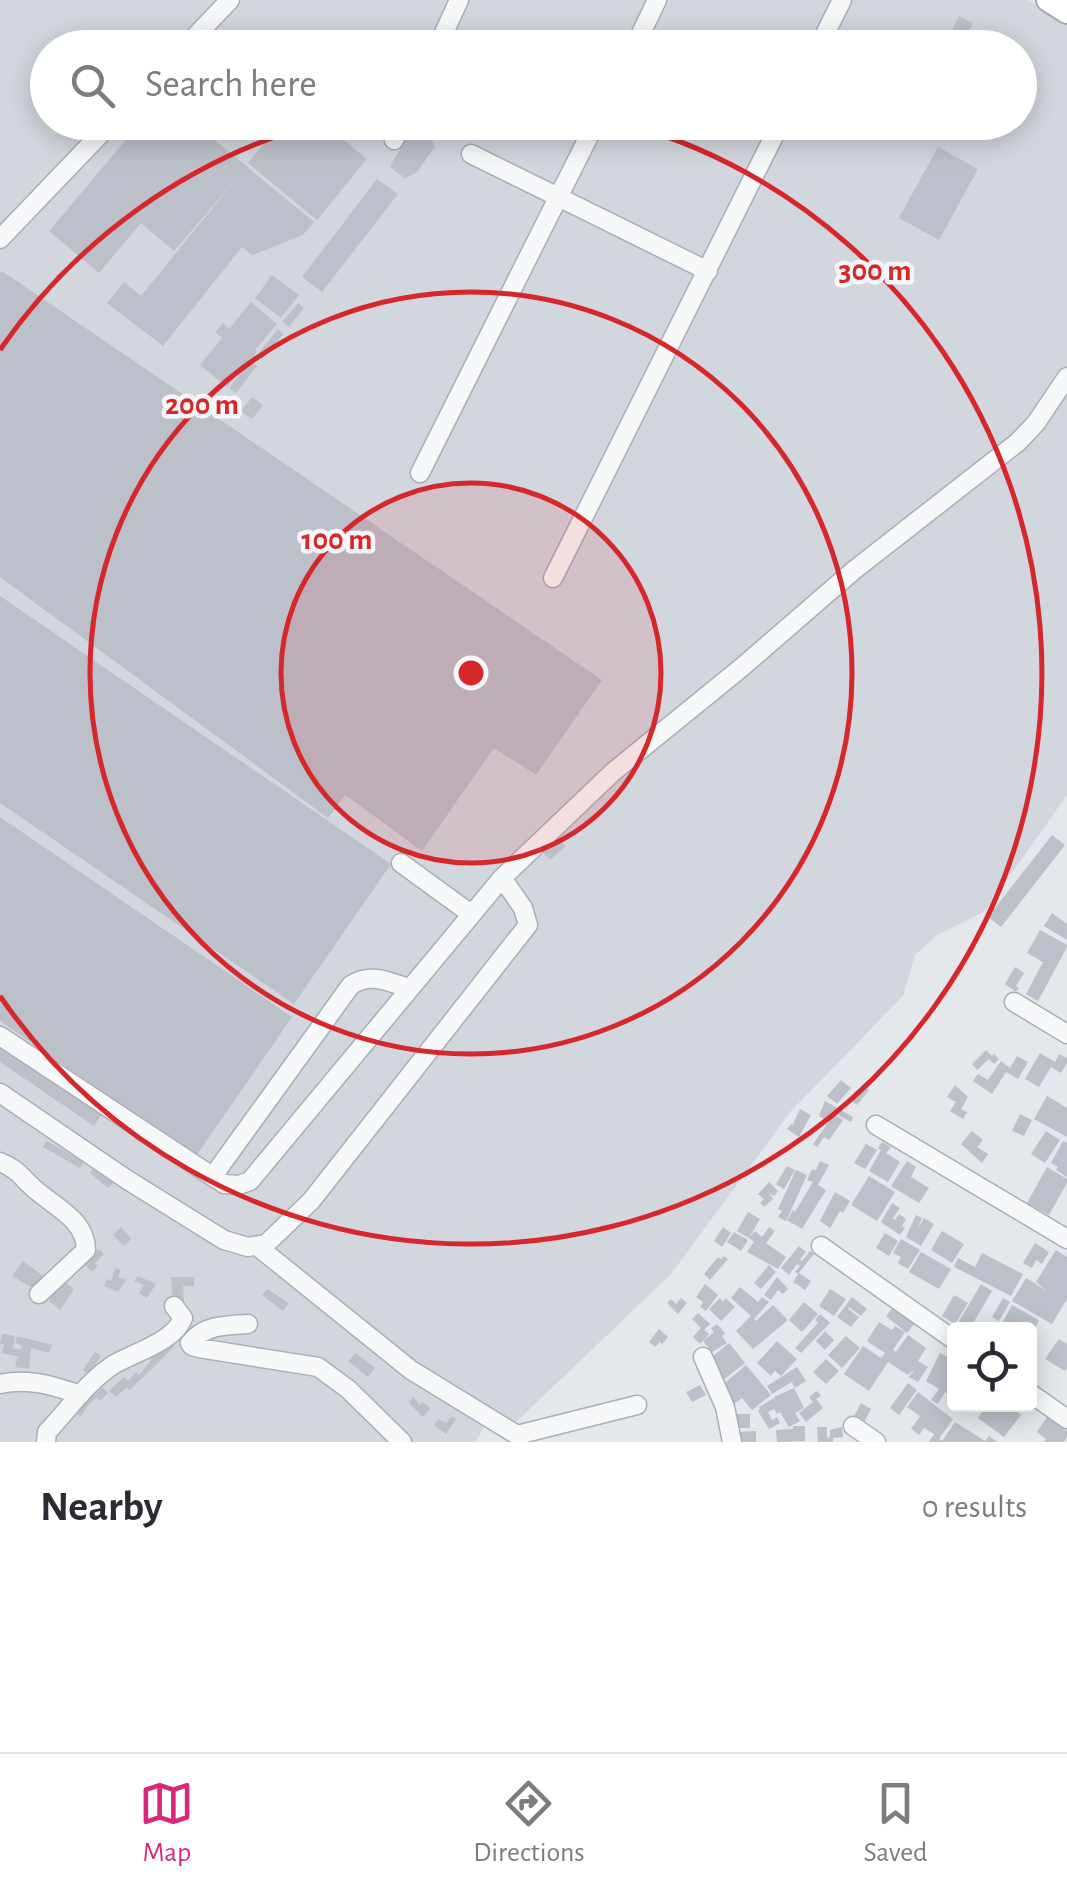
<!DOCTYPE html>
<style>
body{margin:0;font-family:"Alegreya Sans",sans-serif;background:#f2f2f3;color:#2b2b33}
.controls{position:absolute;right:30px;bottom:30px;display:grid;overflow:hidden;border-radius:10px;box-shadow:0 5px 25px #0003}
.controls button{width:90px;height:90px;display:grid;place-items:center;padding:0;border:0;border-bottom:2px solid #e1e1e2;background:#fff;color:#2b2b33;font:50px sans-serif}
.list{margin:0;padding:0;list-style:none}
h2{display:flex;justify-content:space-between;align-items:center;height:130px;margin:0;padding:0 40px;font-size:42px}
h2 small{font-size:32px;font-weight:400;color:#7c7c81}
.icon{flex:none;width:55px;height:55px;fill:none;stroke:currentColor;stroke-width:2;stroke-linecap:round;stroke-linejoin:round}
.map{position:relative;flex:none;width:1067px;height:1442px;overflow:hidden}
.search{position:absolute;background:#fff;box-shadow:0 5px 25px #0003;left:30px;right:30px;top:30px;height:110px;display:flex;align-items:center;gap:25px;box-sizing:border-box;padding:0 35px;border-radius:55px;color:#7c7c81;font-size:38px}
.sheet{height:310px;background:#fff}
nav{display:flex;justify-content:space-around;align-items:center;box-sizing:border-box;height:140px;border-top:2px solid #e1e1e2;background:#fff;font-size:28px;color:#7c7c81}
nav a{display:grid;justify-items:center;gap:5px}
nav .on{color:#db2777}
.map>svg:first-child{display:block}
.built{fill:#d2d6de;fill-rule:evenodd}
.building{fill:#bbc0ca}
.lines{fill:none;stroke-linecap:round;stroke-linejoin:round}
.minor-casing{stroke:#a9aeb7;stroke-width:21}
.major-casing{stroke:#a3abb8;stroke-width:26}
.minor{stroke:#f7f8fa;stroke-width:18}
.major{stroke:#fff;stroke-width:22}
.ring{fill:none;stroke:#d62828;stroke-width:5}
.centre{fill:#d62828;stroke:#f4f6f9;stroke-width:5}
.ring-label{font-size:30px;text-anchor:middle;font-weight:bold;fill:#d62828;stroke:#f4f6f9;stroke-width:9;stroke-linejoin:round;paint-order:stroke}
</style>
<div class="map">
<svg width="1067" height="1442" viewBox="0 0 1067 1442">
<rect width="100%" height="100%" fill="#e4e7ec"/>
<path class="built" d="M0,0H1027L1067,24V795L984,912L937,935L915,955L903,996L791,1111L671,1274L514,1424L494,1411L475,1442H0ZM48,48H1020V122H48Z"/>
<path class="building" d="M959,16L973,23L960,46L943,48Z
M141,122H193L314,222L303,235L252,255L242,247L163,346L107,303L124,282L141,296L237,178L174,251L141,223L99,273L49,231Z
M282,122H322L367,159L317,220L248,163Z
M414,122H425L435,147L417,172L405,178L390,167Z
M938,147L978,169L939,240L899,218Z
M377,179L398,194L322,292L302,277Z
M2,271L602,680L536,775L494,748L422,851L345,795L328,818L0,577V273Z
M272,275L299,295L281,318L255,298Z
M251,302L277,324L255,350L257,352L254,355L257,358L254,361L251,358L227,387L200,365L222,338L215,332L223,323L229,329Z
M298,303L304,308L289,327L282,322Z
M278,329L283,334L262,360L257,355Z
M250,361L257,366L236,393L229,388Z
M252,397L263,405L252,419L241,411Z
M0,596L391,864L294,1004L0,803Z
M0,817L292,1017L196,1156L0,1021Z
M1052,835L1065,845L1001,927L988,917Z
M557,836L566,846L550,860L541,850Z
M1052,913L1067,924V940L1044,926Z
M1040,930L1067,945V947L1038,1001L1026,994L1043,962L1027,953Z
M1015,967L1024,973L1016,986L1019,988L1016,992L1005,984Z
M0,1045L104,1111L94,1126L0,1062Z
M986,1050L992,1056L994,1054L999,1059L994,1064L989,1059L977,1070L972,1064Z
M1040,1053L1055,1062L1059,1054L1067,1058V1063L1061,1073L1051,1067L1039,1087L1025,1079Z
M1017,1056L1028,1062L1018,1079L1006,1072L992,1094L973,1081L978,1074L988,1080L1001,1061L1010,1068Z
M841,1080L851,1088L837,1104L827,1096Z
M868,1080L872,1083L867,1089L869,1090L857,1105L849,1099Z
M955,1085L968,1097L961,1109L967,1112L963,1119L950,1111L956,1102L947,1097Z
M1047,1096L1067,1108V1137L1034,1119Z
M825,1101L853,1117L851,1122L832,1112L827,1121L819,1116Z
M800,1109L811,1115L799,1137L787,1129L791,1124L797,1126L793,1124Z
M834,1114L843,1120L829,1140L824,1137L817,1147L813,1144Z
M1020,1114L1032,1120L1024,1136L1012,1131Z
M972,1131L983,1140L977,1147L988,1154L982,1163L961,1144Z
M1046,1131L1060,1140L1045,1163L1031,1154Z
M47,1141L84,1162L80,1168L43,1147Z
M1063,1141L1067,1143V1177L1056,1170L1058,1167L1051,1163Z
M882,1142L891,1147L886,1153L900,1162L888,1182L869,1171L881,1150L878,1148Z
M866,1144L877,1150L865,1169L854,1163Z
M820,1161L829,1165L818,1185L826,1190L802,1229L787,1220L793,1210L795,1212L813,1182L807,1180L812,1169L816,1170Z
M907,1161L916,1167L911,1177L929,1188L919,1203L891,1186Z
M787,1166L795,1170L784,1189L776,1184Z
M1047,1167L1067,1179V1183L1049,1215L1027,1203Z
M94,1168L113,1183L108,1188L90,1173Z
M796,1170L807,1175L786,1221L778,1217L782,1211L778,1209Z
M869,1176L895,1192L877,1221L851,1205Z
M769,1182L778,1191L774,1196L769,1193L773,1199L764,1207L760,1203L764,1199L758,1194Z
M835,1192L850,1201L843,1213L840,1211L830,1228L820,1221Z
M892,1203L900,1208L893,1218L895,1220L899,1214L906,1219L902,1226L905,1228L900,1235L881,1222Z
M748,1212L760,1219L749,1238L737,1231Z
M916,1215L922,1218L917,1230L924,1218L934,1224L921,1246L906,1237Z
M121,1227L131,1239L124,1246L113,1235Z
M723,1227L731,1233L722,1247L714,1241Z
M769,1227L775,1231L766,1243L786,1257L778,1269L747,1252L754,1242L749,1238L755,1231L762,1237Z
M942,1231L964,1244L952,1263L931,1250Z
M734,1232L748,1240L741,1251L727,1242Z
M885,1233L898,1241L889,1256L876,1248Z
M901,1239L920,1250L908,1269L898,1263L901,1257L893,1253Z
M1035,1243L1049,1252L1042,1264L1036,1260L1032,1268L1023,1263Z
M799,1246L806,1252L800,1259L802,1261L810,1251L814,1254L798,1274L795,1272L800,1266L797,1264L789,1275L781,1268Z
M99,1249L104,1254L95,1263L98,1266L92,1272L84,1264Z
M1056,1250L1067,1257V1299L1052,1324L1012,1301L1026,1278L1047,1291L1036,1282Z
M921,1252L951,1269L939,1289L909,1272Z
M982,1253L1023,1274L1011,1296L954,1267L958,1258L975,1267Z
M724,1256L728,1259L710,1280L704,1274L718,1257L721,1259Z
M23,1261L43,1276L33,1288L12,1276Z
M769,1265L776,1272L761,1289L754,1283Z
M115,1268L121,1270L118,1277L126,1280L118,1292L104,1286L107,1279L111,1281Z
M799,1273L811,1281L805,1290L793,1282Z
M138,1276L156,1284L147,1298L139,1293L144,1285L134,1281Z
M171,1277H194V1286H183L184,1301L173,1302Z
M777,1277L788,1289L783,1294L778,1290L771,1300L764,1295Z
M62,1280L74,1289L60,1310L49,1301L51,1298L48,1296Z
M705,1284L718,1295L706,1311L700,1307L703,1302L696,1297Z
M981,1284L992,1291L969,1330H954Z
M740,1287L758,1302L762,1297L769,1302L754,1319L756,1321L773,1305L788,1320L753,1349L736,1331L751,1316L731,1298Z
M267,1289L289,1303L283,1311L262,1295Z
M830,1289L846,1299L834,1316L819,1306Z
M954,1295L968,1303L955,1324L942,1316Z
M852,1297L867,1309L861,1316L849,1307L848,1309L859,1317L851,1327L837,1317Z
M681,1298L687,1303L678,1314L667,1303L671,1299L676,1304Z
M720,1298L723,1302L726,1298L735,1307L721,1321L709,1309Z
M1003,1298L1010,1302L999,1321L992,1317Z
M804,1302L818,1314L802,1332L789,1320Z
M1012,1305L1039,1320L1030,1338V1330H1013L1002,1323Z
M894,1306L915,1323L907,1333L886,1316Z
M698,1313L710,1324L704,1330L709,1334L700,1344L693,1337L701,1328L692,1319Z
M820,1314L830,1323L801,1353L795,1348L818,1323L815,1320Z
M879,1322L892,1330L895,1326L905,1332L893,1350L896,1352L908,1335L926,1348L918,1361L928,1367L918,1382L909,1377L915,1369L908,1375L888,1362L869,1391L844,1374L863,1346L881,1358L885,1353L867,1341Z
M717,1324L725,1333L722,1336L727,1343L712,1352L703,1341L714,1332L711,1328Z
M659,1329L668,1337L662,1344L660,1342L655,1347L649,1342Z
M825,1331L834,1340L825,1350L816,1341Z
M2,1334L15,1336L13,1349H21L23,1346L15,1343L17,1336L52,1345L49,1353L31,1348L29,1369L15,1367L17,1358L20,1357L2,1353L4,1344H0Z
M846,1336L860,1348L842,1368L828,1355Z
M1059,1339L1067,1344V1368L1065,1371L1045,1359Z
M169,1340L175,1346L130,1390L127,1387L116,1397L109,1391L124,1377L128,1381L136,1372L139,1375L152,1359L146,1353Z
M777,1341L797,1359L781,1376L775,1371L771,1376L757,1363Z
M729,1343L745,1363L722,1381L708,1360Z
M95,1352L101,1356L89,1375L83,1370Z
M356,1353L375,1368L368,1377L348,1361Z
M940,1353L953,1360L949,1367L954,1370V1397L945,1392L938,1404L931,1400L939,1389L926,1381Z
M826,1359L839,1371L826,1384L813,1372Z
M746,1365L771,1395L752,1410L742,1398L734,1404L720,1387Z
M797,1367L806,1381L795,1388L792,1382L772,1394L767,1386Z
M908,1383L917,1390L899,1415L890,1408Z
M700,1385L706,1395L692,1402L686,1392Z
M102,1387L108,1393L100,1401L97,1398L89,1404L81,1417L73,1411L85,1400L88,1402L89,1401L87,1398L92,1394L94,1396Z
M794,1388L804,1408L795,1413L800,1421L789,1427L780,1412L777,1414L774,1409L768,1412L772,1420L777,1417L780,1423L769,1429L758,1411L760,1409L759,1407L774,1398L778,1403L774,1397Z
M817,1391L821,1396L816,1399L823,1408L806,1422L799,1413L813,1402L809,1397Z
M918,1392L953,1419L939,1439L942,1441L955,1422L985,1441L989,1436L997,1442H929L934,1434L924,1428L919,1435L911,1429L920,1416L907,1407Z
M413,1397L420,1405L422,1402L431,1408L423,1417L409,1403Z
M861,1403L871,1409L864,1422L854,1416Z
M988,1404L998,1409L1001,1404H1007L1021,1415L1004,1437L978,1418Z
M733,1414H750V1428H733Z
M451,1416L456,1419L446,1434L434,1425L438,1419L446,1423Z
M1047,1417L1067,1431V1437L1064,1442H1044L1046,1439L1037,1432Z
M793,1426H805V1441L777,1442L776,1430L793,1429Z
M817,1427H827V1438L830,1437V1430L842,1427L843,1437L833,1438V1442H818Z
M756,1431V1442H739L738,1432Z"/>
<g class="lines">
<defs>
<path id="minor" d="M184,48L230,0
M437,48L459,0
M634,48L657,0
M818,48L842,0
M394,140L402,122
M471,154L708,271
M0,239L112,122
M420,473L596,122
M553,578L781,122
M401,863L471,914
M1014,1002L1067,1034
M0,1036L224,1184L239,1185L250,1181L502,878L613,772L741,668L853,571L1018,442L1036,423L1067,377
M0,1093L126,1179L224,1240L248,1247L266,1244L311,1201L528,925L523,908L502,878
M876,1125L1067,1239
M0,1162C20,1170 22,1179 37,1191C57,1208 86,1221 86,1250L39,1294
M213,1176L351,985C371,972 388,982 409,988
M257,1246L411,1370L517,1435L637,1405
M821,1246L954,1340
M248,1324C226,1325 204,1325 190,1343L192,1346L199,1348L318,1367L348,1389L402,1442
M703,1357L725,1407L732,1442
M0,1384C28,1378 53,1385 80,1395
M1030,1393L1067,1419
M853,1426L876,1442
M46,1442L47,1432C68,1410 87,1382 113,1365C135,1352 174,1342 183,1318L174,1306"/>
<path id="major" d="M1048,0L1067,12"/>
</defs>
<use href="#minor" class="minor-casing"/>
<use href="#major" class="major-casing"/>
<use href="#minor" class="minor"/>
<use href="#major" class="major"/>
</g>
<circle cx="471" cy="673" r="190" fill="#d62828" fill-opacity=".12"/>
<g class="ring">
<circle cx="471" cy="673" r="190"/>
<circle cx="471" cy="673" r="381"/>
<path d="M0 350A571 571 0 0 1 318 123M624 123A571 571 0 1 1 0 996"/>
</g>
<circle cx="471" cy="673" r="15" class="centre"/>
<g class="ring-label">
<text x="875" y="280">300 m</text>
<text x="202" y="414">200 m</text>
<text x="337" y="549">100 m</text>
</g>
</svg>
<div class="controls">
<button><svg class="icon" aria-label="locate" viewBox="0 0 24 24"><circle cx="12" cy="12" r="6"/><path d="M12 2v4M12 18v4M2 12h4M18 12h4"/></svg></button>
</div>
<div class="search"><svg class="icon" aria-label="search" viewBox="0 0 24 24"><circle cx="10" cy="10" r="6"/><path d="M15 15l6 6"/></svg>Search here</div>
</div>
<section class="sheet">
<h2>Nearby<small>0 results</small></h2>
<ul class="list">
</ul>
</section>
<nav>
<a class="on"><svg class="icon" aria-label="map" viewBox="0 0 24 24"><path d="M3 6l6-2 6 2 6-2v14l-6 2-6-2-6 2zM9 4v14M15 6v14"/></svg>Map</a>
<a><svg class="icon" aria-label="directions" viewBox="0 0 24 24"><path d="M12 3l9 9-9 9-9-9zM9 14v-3h6M13 9l2 2-2 2"/></svg>Directions</a>
<a><svg class="icon" aria-label="saved" viewBox="0 0 24 24"><path d="M7 4h10v16l-5-4-5 4z"/></svg>Saved</a>
</nav>
